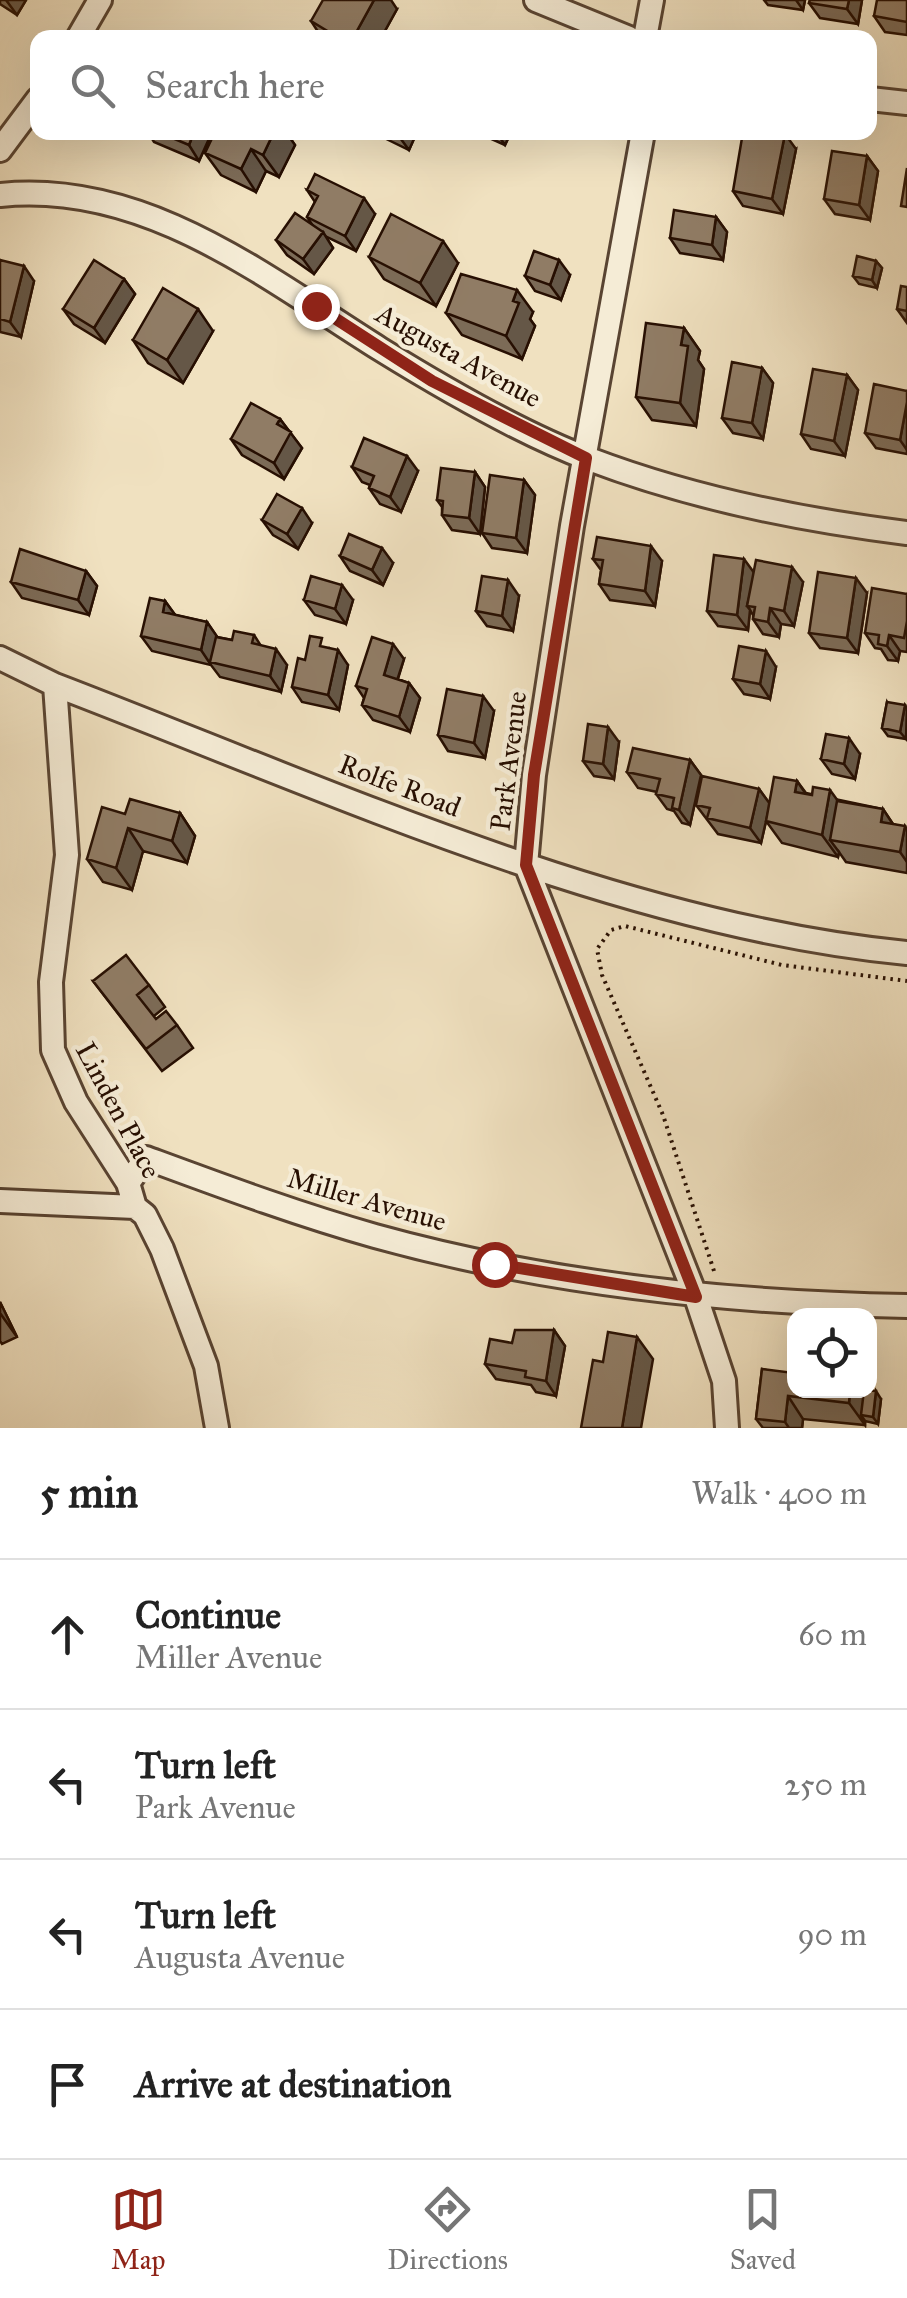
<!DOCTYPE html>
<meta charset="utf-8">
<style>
body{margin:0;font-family:"IM FELL Great Primer",serif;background:#f6f6f6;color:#222}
.controls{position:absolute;right:30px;bottom:30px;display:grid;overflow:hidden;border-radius:20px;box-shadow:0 10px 40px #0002}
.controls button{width:90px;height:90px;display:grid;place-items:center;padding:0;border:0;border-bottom:2px solid #e0e0e0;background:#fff;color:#222;font:50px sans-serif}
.stop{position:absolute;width:30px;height:30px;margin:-22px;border:8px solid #8f2418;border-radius:50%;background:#fff}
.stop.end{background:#8f2418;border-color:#fff;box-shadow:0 2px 10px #0008}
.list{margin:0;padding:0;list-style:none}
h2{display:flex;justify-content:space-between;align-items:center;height:130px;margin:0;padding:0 40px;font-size:42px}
h2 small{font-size:32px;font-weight:400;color:#767676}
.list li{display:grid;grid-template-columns:65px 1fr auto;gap:30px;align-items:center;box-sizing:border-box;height:150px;padding:0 40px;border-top:2px solid #e0e0e0}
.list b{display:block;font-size:38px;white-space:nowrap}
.list p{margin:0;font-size:32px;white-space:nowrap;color:#767676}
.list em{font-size:32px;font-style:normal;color:#767676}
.icon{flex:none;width:55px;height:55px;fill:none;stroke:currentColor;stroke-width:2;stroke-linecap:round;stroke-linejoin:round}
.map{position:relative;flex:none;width:907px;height:1428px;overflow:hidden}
.search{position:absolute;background:#fff;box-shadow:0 10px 40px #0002;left:30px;right:30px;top:30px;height:110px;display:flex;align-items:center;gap:25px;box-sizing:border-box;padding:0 35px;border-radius:20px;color:#767676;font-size:38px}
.sheet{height:730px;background:#fff}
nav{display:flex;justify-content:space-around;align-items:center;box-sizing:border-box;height:140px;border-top:2px solid #e0e0e0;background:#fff;font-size:28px;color:#767676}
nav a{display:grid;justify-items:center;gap:5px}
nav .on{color:#8f2418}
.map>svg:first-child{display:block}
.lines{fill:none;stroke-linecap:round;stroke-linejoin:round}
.street-casing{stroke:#594432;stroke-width:28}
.path{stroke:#270f02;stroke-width:4;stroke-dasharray:2.5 5;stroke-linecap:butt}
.street{stroke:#f5ecd6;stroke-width:22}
.wall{fill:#7c6b57;stroke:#270f02;stroke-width:2.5}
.shaded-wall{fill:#655747;stroke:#270f02;stroke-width:2.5}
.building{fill:#907c65;stroke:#270f02;stroke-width:2.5}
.route{stroke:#8f2418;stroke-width:12}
.labels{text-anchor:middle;stroke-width:9;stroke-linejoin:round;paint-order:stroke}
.street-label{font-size:28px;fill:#270f02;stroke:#f5ecd6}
</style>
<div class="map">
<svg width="907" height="1428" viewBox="0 0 907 1428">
<rect width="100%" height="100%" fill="#f0e1c0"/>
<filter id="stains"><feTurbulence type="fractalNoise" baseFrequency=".002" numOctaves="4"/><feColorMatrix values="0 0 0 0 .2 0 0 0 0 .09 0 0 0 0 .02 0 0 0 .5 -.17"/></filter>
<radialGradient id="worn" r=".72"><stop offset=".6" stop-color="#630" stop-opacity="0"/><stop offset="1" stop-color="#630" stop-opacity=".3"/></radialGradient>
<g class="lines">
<defs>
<path id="street" d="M536,0L629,38
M78,38L100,0
M645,38L652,0
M870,99L907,103
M643,132L572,526L534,775L526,865L696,1297L724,1381L727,1428
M0,150L38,99
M0,195C145,180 265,277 380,349C443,388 520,433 589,459C689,497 801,520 907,533
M0,658L55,685L67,855L51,982L53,1050L76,1102L128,1183L135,1207L145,1215L162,1249L206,1366L217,1428
M55,685C322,787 622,926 907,953
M128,1183L146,1158C222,1186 297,1214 375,1236C548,1284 728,1303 907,1306
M0,1201L135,1207"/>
</defs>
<use href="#street" class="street-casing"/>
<path class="path" d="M714,1271L663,1115L602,975L597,949L611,930L625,926L782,965L907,981"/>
<use href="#street" class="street"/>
</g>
<path class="wall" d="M0,0H26L17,15L0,4Z
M764,0H805L803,10L768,5Z
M810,0H862L858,24L820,18L809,3Z
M907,0V35L885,32L874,16Z
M397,9L381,38H322L311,21Z
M148,132H212L199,161L154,142Z
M215,132H286L295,145L279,177L266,171L256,192L221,175L205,153Z
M372,132H417L409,150Z
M476,132H511L505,145Z
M796,149L783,214L743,206L733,191Z
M867,156L878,171L870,220L835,214L824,199Z
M307,190L375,214L356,251L325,236L333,248L314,274L287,255L276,240L313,226L307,217L315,202Z
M716,217L727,232L723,260L680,253L670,238Z
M369,257L458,263L436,306L384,279Z
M0,260L34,281L21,337L0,332Z
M876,261L882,268L877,288L859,284L853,276Z
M570,275L561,300L535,291L525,276Z
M124,279L135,294L105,343L74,324L63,309Z
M907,287V323L897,309Z
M533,312L530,319L535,326L522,359L462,335L446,313Z
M684,328L700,351L698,360L704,369L696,426L652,420L636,397Z
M213,331L183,383L148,363L133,340Z
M762,368L773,383L763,439L733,433L722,418Z
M847,375L858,390L845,456L811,449L801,434Z
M907,391V454L876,448L865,433Z
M280,419L302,448L284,479L242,455L231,439Z
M352,467L418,471L401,512L380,504L369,488L370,485L362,482Z
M475,472L485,487L480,534L452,530L442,515V507L437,500Z
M524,480L535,495L527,553L492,548L482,533Z
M262,520L312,523L298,549L273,535Z
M340,556L393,563L383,585L350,571Z
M593,559L662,561L655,606L610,600L599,584L601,570Z
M86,571L97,586L89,615L22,598L11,582Z
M754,572L803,582L794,626L781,624L779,637L763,634L753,619V615L750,610L748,630L718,626L707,611Z
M867,593L858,653L820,648L809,633Z
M907,594V652L900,651L898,661L888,660L881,649L875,648L865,633Z
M519,596L513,631L487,626L476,611Z
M304,600H353L346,624L315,615Z
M165,601L175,615L207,622L217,637L232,640L254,635L261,646L287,665L281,692L220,677L211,665L152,651L141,636Z
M329,648L348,665L339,710L302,702L292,687L305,660Z
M404,659L398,679L409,683L420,698L410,732L373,720L362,705L364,698L356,686Z
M776,667L770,699L744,694L733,679Z
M887,702L906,739L888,736L882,728Z
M494,711L485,758L448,751L438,735Z
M619,742L614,779L594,776L583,761Z
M860,754L855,779L832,774L821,759Z
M690,760L701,775L690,825L682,823L674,811L667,809L656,794L657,792L638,788L627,772Z
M797,781L806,793L883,809L893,824L907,829V873L846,862L839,852L838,857L782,843L766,821L761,843L718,834L696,805L759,789L769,803Z
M180,813L195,836L187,863L143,851L132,890L103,882L87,859L125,814Z
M93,981L149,985L165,1007L154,1016L156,1019L177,1025L193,1048L162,1071Z
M0,1302L17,1337L2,1344L0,1341Z
M554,1330L565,1346L556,1396L536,1392L531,1385L496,1379L485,1364L512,1343Z
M762,1369L881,1399L878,1424L865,1421V1425L803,1419L802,1428H763L756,1419Z"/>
<path class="shaded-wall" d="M6,0H26L17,15Z
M374,0H391L397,9L381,38H353Z
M796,0H805L803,10Z
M849,0H862L858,24L847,9Z
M194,132H212L199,161L189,145Z
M274,132H286L295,145L279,177L263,155Z
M399,132H417L409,150L398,135Z
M496,132H511L505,145Z
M785,134L796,149L783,214L772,199Z
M251,149L266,171L256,192L241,169Z
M867,156L878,171L870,220L859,205Z
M364,198L375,214L356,251L345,236Z
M716,217L727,232L723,260L712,245Z
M323,232L333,248L314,274L303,259Z
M443,241L458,263L436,306L420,283Z
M559,260L570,275L561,300L550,285Z
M876,261L882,268L877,288L872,280Z
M24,266L34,281L21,337L10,322Z
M124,279L135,294L105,343L94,328Z
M517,290L533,312L530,319L535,326L522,359L506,336L513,301Z
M198,309L213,331L183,383L167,360Z
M684,328L700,351L698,360L704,369L696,426L680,403L681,345Z
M762,368L773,383L763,439L752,423Z
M847,375L858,390L845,456L834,441Z
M907,402V450L900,440Z
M280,419L302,448L284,479L274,463L277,424Z
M407,456L418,471L401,512L390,497Z
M475,472L485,487L480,534L469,518Z
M524,480L535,495L527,553L516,538Z
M302,508L312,523L298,549L287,534Z
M651,546L662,561L655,606L645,591Z
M382,548L393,563L383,585L372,570Z
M744,559L755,574L747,606L750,610L748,630L737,615Z
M792,567L803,582L794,626L784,611Z
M86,571L97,586L89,615L78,600Z
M856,578L867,593L858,653L847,638Z
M508,580L519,596L513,631L502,616Z
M342,585L353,600L346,624L335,609Z
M165,601L176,616L163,612Z
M770,608L781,624L779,637L768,622Z
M207,622L218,638L210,662L211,665L201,650Z
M889,635L900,651L898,661L887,646Z
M393,644L404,659L394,690L384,675Z
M276,649L287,665L281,692L270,676Z
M338,650L348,665L339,710L328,695Z
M766,651L776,667L770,699L760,684Z
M409,683L420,698L410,732L399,717Z
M483,696L494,711L485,758L474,743Z
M905,705L907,708L906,739L900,732Z
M608,727L619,742L614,779L603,764Z
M849,738L860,754L855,779L844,764Z
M690,760L701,775L690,825L679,810Z
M797,781L812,803L795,792Z
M759,789L770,804L761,843L750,828Z
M830,790L846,812L830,840L839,852L838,857L822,835Z
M883,809L898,832L881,822Z
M180,813L195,836L187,863L172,841Z
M905,826L907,829V862L900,852Z
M128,828L143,851L132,890L116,868Z
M0,1302L17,1337L0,1313Z
M554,1330L565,1346L556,1396L546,1381Z
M637,1337L653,1359L641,1428H622Z
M850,1390H868L861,1415L865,1421V1425L849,1403Z
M876,1391L881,1399L878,1424L873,1417Z
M788,1396L803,1419L802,1428H789L785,1422Z"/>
<path class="building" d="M323,0H374L353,38H339L311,21Z
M810,0H849L847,9L809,3Z
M877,0H907V22L874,16Z
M158,132H194L189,145Z
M215,132H274L263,155L251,149L241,169L205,153Z
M743,132L785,134L772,199L733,191Z
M832,151L867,156L859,205L824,199Z
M907,168V207L901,206Z
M315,174L364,198L345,236L307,217L318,196L307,190Z
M674,210L716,217L712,245L670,238Z
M295,213L323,232L303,259L276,240Z
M391,214L443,241L420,283L369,257Z
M534,251L559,260L550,285L525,276Z
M857,256L876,261L872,280L853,276Z
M0,260L24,266L10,322L0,319Z
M94,260L124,279L94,328L63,309Z
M461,274L517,290L513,301L519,303L506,336L446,313Z
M901,286L907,287V311L897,309Z
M163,288L198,309L167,360L133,340Z
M646,323L684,328L681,345L688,346L680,403L636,397Z
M732,362L762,368L752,423L722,418Z
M813,369L847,375L834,441L801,434Z
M874,384L907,391V402L900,440L865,433Z
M251,403L280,419L277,424L291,432L274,463L231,439Z
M364,438L407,456L390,497L369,488L374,476L352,467Z
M441,468L475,472L469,518L442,515L443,501L437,500Z
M490,475L524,480L516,538L482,533Z
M277,494L302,508L287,534L262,520Z
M349,534L382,548L372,570L340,556Z
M597,537L651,546L645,591L599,584L603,560L593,559Z
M20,549L86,571L78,600L11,582Z
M714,555L744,559L737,615L707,611Z
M756,560L792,567L784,611L770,608L768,622L753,619L755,607L747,606Z
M818,572L856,578L847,638L809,633Z
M311,576L342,585L335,609L304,600Z
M482,576L508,580L502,616L476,611Z
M872,588L907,594V621L904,638L889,635L887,646L878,644L879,635L865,633Z
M150,598L165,601L163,612L207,622L201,650L141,636Z
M234,631L254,635L252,643L276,649L270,676L210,662L216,637L232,640Z
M310,636L322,638L320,646L338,650L328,695L292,687L298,658L305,660Z
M372,637L393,644L384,675L409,683L399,717L362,705L367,689L356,686Z
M739,646L766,651L760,684L733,679Z
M447,689L483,696L474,743L438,735Z
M887,702L905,705L900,732L882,728Z
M588,724L608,727L603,764L583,761Z
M826,734L849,738L844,764L821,759Z
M633,748L690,760L679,810L672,808L674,798L656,794L660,779L627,772Z
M702,776L759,789L750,828L707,818L710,808L696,805Z
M774,777L797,781L795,792L812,795L813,787L830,790L822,835L766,821Z
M130,799L180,813L172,841L128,828L116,868L87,859L102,807L125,814Z
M837,801L883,809L881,822L905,826L900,852L830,840Z
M126,955L149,985L137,995L156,1019L166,1011L177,1025L146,1049L93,981Z
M515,1330H554L546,1381L525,1377L526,1371L485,1364L490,1339L512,1343Z
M608,1332L637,1337L622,1428H581L593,1360L603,1362Z
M762,1369L794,1373V1390H850L849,1403L788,1396L785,1422L756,1419Z
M864,1390L876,1391L873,1417L861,1415Z"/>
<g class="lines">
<path class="route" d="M316,306L432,381L586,458L534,775L526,865L696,1297L494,1264"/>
</g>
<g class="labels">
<g class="street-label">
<text transform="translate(459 355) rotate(29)" y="10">Augusta Avenue</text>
<text transform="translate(508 761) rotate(-83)" y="10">Park Avenue</text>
<text transform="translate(400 785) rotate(21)" y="10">Rolfe Road</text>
<text transform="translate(119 1110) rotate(62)" y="10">Linden Place</text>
<text transform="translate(367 1199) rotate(16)" y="10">Miller Avenue</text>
</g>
</g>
<rect width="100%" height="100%" filter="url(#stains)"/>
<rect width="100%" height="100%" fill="url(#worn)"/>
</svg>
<div class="controls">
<button><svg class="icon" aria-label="locate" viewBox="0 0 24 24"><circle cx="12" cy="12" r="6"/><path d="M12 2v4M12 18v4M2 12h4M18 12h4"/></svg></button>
</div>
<div class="stop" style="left:494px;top:1264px"></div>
<div class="stop end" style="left:316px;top:306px"></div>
<div class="search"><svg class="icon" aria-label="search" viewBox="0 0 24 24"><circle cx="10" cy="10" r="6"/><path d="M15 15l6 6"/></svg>Search here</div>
</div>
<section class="sheet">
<h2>5 min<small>Walk · 400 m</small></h2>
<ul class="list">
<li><svg class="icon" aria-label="ahead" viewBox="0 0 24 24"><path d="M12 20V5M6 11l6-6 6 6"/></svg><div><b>Continue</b><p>Miller Avenue</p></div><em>60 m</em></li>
<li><svg class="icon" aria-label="left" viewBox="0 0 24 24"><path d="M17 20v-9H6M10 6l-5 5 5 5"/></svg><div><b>Turn left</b><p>Park Avenue</p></div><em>250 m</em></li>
<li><svg class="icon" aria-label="left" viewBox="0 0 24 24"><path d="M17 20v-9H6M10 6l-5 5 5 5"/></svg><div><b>Turn left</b><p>Augusta Avenue</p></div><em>90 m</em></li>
<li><svg class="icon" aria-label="arrive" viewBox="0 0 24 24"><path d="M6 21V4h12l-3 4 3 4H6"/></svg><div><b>Arrive at destination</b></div></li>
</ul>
</section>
<nav>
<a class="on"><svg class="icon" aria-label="map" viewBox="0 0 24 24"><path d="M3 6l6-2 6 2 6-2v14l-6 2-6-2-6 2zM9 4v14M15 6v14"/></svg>Map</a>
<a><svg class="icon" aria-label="directions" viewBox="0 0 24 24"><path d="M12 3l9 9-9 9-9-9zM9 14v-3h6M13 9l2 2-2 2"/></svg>Directions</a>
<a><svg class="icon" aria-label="saved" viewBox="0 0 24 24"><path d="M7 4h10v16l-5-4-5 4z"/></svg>Saved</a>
</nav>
